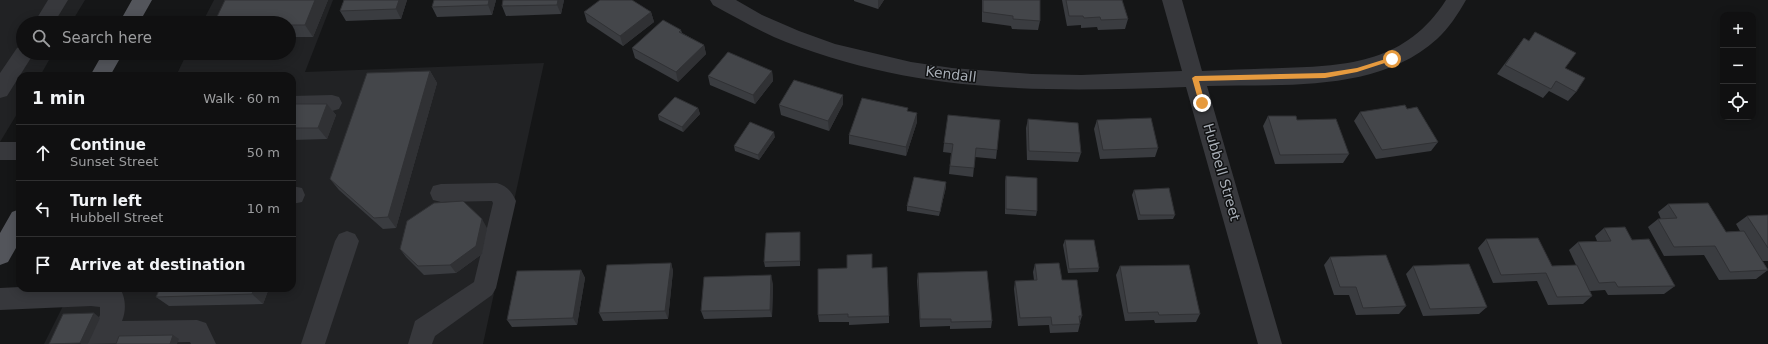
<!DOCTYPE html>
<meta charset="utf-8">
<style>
body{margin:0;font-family:"DejaVu Sans",sans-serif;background:#19191a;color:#f1f3f6}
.controls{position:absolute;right:12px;top:12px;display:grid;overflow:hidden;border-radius:8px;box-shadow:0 2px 10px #0003}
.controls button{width:36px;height:36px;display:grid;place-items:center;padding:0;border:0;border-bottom:1px solid #303031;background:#101011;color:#f1f3f6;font:20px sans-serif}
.stop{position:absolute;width:12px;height:12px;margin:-9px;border:3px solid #e69a3e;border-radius:50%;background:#fff}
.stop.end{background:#e69a3e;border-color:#fff;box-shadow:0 1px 4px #0008}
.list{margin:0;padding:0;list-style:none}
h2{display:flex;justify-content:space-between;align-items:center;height:52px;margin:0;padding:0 16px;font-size:17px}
h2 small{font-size:13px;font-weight:400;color:#9c9d9f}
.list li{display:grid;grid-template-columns:26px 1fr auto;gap:12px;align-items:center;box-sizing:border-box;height:56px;padding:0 16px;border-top:1px solid #303031}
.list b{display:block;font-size:15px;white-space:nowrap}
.list p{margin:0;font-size:13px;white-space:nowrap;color:#9c9d9f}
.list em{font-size:13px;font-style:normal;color:#9c9d9f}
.icon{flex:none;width:22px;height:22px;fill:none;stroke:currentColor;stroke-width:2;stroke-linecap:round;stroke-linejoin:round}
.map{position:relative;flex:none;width:1768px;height:344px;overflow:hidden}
.search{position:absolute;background:#101011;box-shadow:0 2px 10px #0003;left:16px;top:16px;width:280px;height:44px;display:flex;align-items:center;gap:10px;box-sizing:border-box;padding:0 14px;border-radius:22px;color:#9c9d9f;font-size:15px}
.panel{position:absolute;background:#101011;box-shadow:0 2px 10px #0003;left:16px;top:72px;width:280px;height:220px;border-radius:12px}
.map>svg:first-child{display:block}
.built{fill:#212224}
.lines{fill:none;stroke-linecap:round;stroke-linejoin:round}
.minor{fill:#37383c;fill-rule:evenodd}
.major{fill:#53555b;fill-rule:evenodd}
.wall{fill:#3a3c40}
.shaded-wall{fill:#303134}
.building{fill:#44464a;stroke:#303134}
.route{fill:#e69a3e}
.labels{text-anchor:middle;stroke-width:3;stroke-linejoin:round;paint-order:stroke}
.street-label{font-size:14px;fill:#a8aeb6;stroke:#101112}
</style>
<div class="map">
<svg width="1768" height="344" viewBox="0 0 1768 344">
<rect width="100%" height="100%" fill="#151617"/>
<path class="built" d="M0,0H85L71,23H23V53H53L40,76H20V109L0,142Z
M214,0H333L305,72L544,63L483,344H44L72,288H292V76H176L187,53H289V23H202Z"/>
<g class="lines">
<path class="minor" d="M48,0H68L54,23H34Z
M710,0H736L762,15L799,31L835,44L911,62L952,68L1032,74L1081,75L1182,71L1162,0H1182L1202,71C1229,70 1255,69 1282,68C1350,66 1406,62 1446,0H1466C1458,14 1449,28 1437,39C1378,93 1281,84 1207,86L1282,344H1258L1186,87C1045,92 920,94 786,42C761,32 737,18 713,5Z
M23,46V53H34L7,96L0,98V73L17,48Z
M332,95L339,97L342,103L339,109L332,111L292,112V96Z
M0,142H20V160H0Z
M497,183C507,186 512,192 516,201L496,288L492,295L435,336L432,344H408L415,321L474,282L493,203L492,201L441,202L433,200L430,193L433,186L441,184Z
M292,186L302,188L305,195L302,202L292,204Z
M347,231L355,234L359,241L325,344H301L335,241L339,234Z
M20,287L115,288L121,290C126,300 126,311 122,321L197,320L206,323L216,344H191L190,342L87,344L100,315V307L91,306L0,310V288Z"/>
<path class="major" d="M132,0H152L139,23H119Z
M103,53H123L110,76H90Z
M20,209V241L8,262L0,265V233L12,212Z"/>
</g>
<path class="wall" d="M225,0H328L313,37H289V23Z
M344,0H407L401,19L346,21L340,11Z
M496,0L492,15L437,17L432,7Z
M564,0L561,14L506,16L502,6Z
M854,0H884L878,9L854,1Z
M982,0H1040V21L1038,30L1012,29L1011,26L982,22Z
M1062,0H1122L1128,19L1125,29L1098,30L1097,27L1081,28V25L1067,26Z
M635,2L651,12L654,22L623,46L587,22L584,12Z
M681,30L682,33L704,45L706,54L678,82L635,58L632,48Z
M1535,32L1565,68L1576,92L1568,101L1549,91L1543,98L1497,74L1524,38L1529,41Z
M430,71L437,83L396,228L383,229L339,190L330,179Z
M772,71L773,81L755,104L710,85L708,76Z
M292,104H327L336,115L327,139L292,140Z
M843,104L829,131L781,115L779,105Z
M698,108L700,114L683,132L659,120L658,115Z
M1407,109L1438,142L1431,151L1376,159L1354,121L1360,112Z
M908,111L917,122L906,156L849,144V135Z
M1268,116L1297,120L1349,154L1343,163L1275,164L1263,126Z
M1028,119L1081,153L1078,162L1027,160L1026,128Z
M1097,120L1158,148L1155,157L1100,159L1094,129Z
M775,137L759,160L735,151L734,146Z
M944,143L997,150L996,159L975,157L973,177L949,174L951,153L943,152Z
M1006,176L1037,211L1036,216L1005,214V181Z
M946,182V187L939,216L907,211V206Z
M1134,190L1175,215L1173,219L1138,220L1132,195Z
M1668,204L1726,232L1740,231L1736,224L1747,216L1768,215V261H1762L1768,270L1756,279L1719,280L1704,255L1664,256L1648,227L1658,219H1661L1658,212Z
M487,228L482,254L456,273L424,275L406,257L400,249Z
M1604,228L1632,240L1675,286L1664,294L1608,295L1605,290L1590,291L1592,296L1583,304L1548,305L1537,281L1493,283L1478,248L1486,239L1552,266L1576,265L1569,250L1578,242L1597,241L1595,236Z
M800,237V266L765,267L764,262Z
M1065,240L1099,268L1098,272L1068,273L1063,245Z
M1330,257L1406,306L1399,314L1356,315L1349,295H1334L1324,265Z
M671,263L673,271L668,319L603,321L599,313Z
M1035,264L1062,280L1082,316L1080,322V324L1078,332L1050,333L1049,325L1018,326L1014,289L1015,281L1034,280L1033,272Z
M1120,266L1200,314L1196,322L1155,323L1154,320L1125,321L1116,275Z
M1413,266L1487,307L1479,314L1423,316L1406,274Z
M872,268L889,316V323L849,325V322H819L818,315Z
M581,270L585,278L577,325L512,327L507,320Z
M918,273L992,321L991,328L950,329V326L920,327L917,281Z
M773,284L772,317L704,319L701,311Z
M160,288H269L263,304L169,306L156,297Z"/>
<path class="shaded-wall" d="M315,0H328L313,37L305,25Z
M399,0H407L401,19L396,9Z
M489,0H496L492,15L488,5Z
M558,0H564L561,14L557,5Z
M878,0H884L878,9Z
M651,12L654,22L623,46L620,36Z
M704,45L706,54L678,82L676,72Z
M430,71L437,83L396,228L388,217Z
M772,71L773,81L755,104L753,95Z
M843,95V104L829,131L828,121Z
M327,104L336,115L327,139L318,128Z
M698,108L700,114L683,132L682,127Z
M917,113V122L906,156V147Z
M774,132L775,137L759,160L758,155Z
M946,182V187L939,216L940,212Z
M482,219L487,228L482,254L456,273L450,265Z
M671,263L673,271L668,319L665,311Z
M581,270L585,278L577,325L573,318Z
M771,275L773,284L772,317L770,310Z
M254,288H269L263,304L252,294Z
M94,313L100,318L88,344H81L80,343Z
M173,335L179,339L177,344H170Z"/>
<path class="building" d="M225,0H315L305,25H289V23H214Z
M344,0H399L396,9L340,11Z
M434,0H489L488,5L432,7Z
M503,0H558L557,5L502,6Z
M600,0H632L651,12L620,36L584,12Z
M983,0H1040V21L1013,19V16L983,12Z
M1066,0H1122L1128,19L1101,20L1100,17L1084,18L1083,16H1069Z
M663,20L681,30L679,32L704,45L676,72L632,48Z
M1535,32L1576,53L1565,68L1585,78L1576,92L1556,81L1551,89L1505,65L1524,38L1529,41Z
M728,52L772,71L753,95L708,76Z
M430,71L388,217L374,218L330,179L367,73Z
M794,80L843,95L828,121L779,105Z
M675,97L698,108L682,127L658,115Z
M862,98L908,108L907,111L917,113L906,147L849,135Z
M292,104H327L318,128H292Z
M1405,105L1407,109L1417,107L1438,142L1382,150L1360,112Z
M948,115L1000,120L997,150L976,148L974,168L950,166L953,144L944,143Z
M1268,116H1296L1297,120L1336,119L1349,154L1280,155Z
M1151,118L1158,148L1103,150L1097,120Z
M1028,119L1078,123L1081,153L1029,151Z
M750,122L774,132L758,155L734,146Z
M1006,176L1037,178V211L1006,209Z
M914,177L946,182L940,212L907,206Z
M1169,188L1175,215H1140L1134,190Z
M463,201L482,219L476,246L450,265L418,266L400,249L407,221L434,203Z
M1708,203L1726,232L1744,231L1768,270L1730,272L1715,246L1674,247L1658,219L1677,218L1668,204Z
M1768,215V248L1747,216Z
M1625,227L1632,240L1649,239L1675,286L1618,287L1615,282L1599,283L1578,242L1611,241L1604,228Z
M800,232V261L764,262L766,233Z
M1538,238L1552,266L1577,265L1592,296L1557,297L1546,273L1501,275L1486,239Z
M1065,240H1094L1099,268L1069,269Z
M872,254V268L887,267L889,316L848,317V314L818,315V269L847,268V255Z
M1386,255L1406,306L1363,308L1356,287H1340L1330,257Z
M671,263L665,311L599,313L607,265Z
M1059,263L1062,280H1077L1082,316H1079L1080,324L1052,325L1051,317L1020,318L1015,281L1037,280L1035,264Z
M1469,264L1487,307L1430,309L1413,266Z
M1189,265L1200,314L1159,315L1158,312L1128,313L1120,266Z
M581,270L573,318L507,320L517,271Z
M987,271L992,321L951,322V319H920L918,273Z
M771,275L770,310L701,311L704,277Z
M160,288H254L252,294L156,297Z
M94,313L80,343L49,344L63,314Z
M173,335L170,344H116L119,336Z"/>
<path class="route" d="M1392,57H1394V60L1357,72L1325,78L1199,81L1205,103L1202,105L1199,103L1192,78L1195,76L1325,73L1357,68Z"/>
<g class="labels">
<g class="street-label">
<text transform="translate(951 74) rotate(7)" y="5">Kendall</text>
<text transform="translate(1222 172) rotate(74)" y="5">Hubbell Street</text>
</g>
</g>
</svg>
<div class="controls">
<button>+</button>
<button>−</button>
<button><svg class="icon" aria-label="locate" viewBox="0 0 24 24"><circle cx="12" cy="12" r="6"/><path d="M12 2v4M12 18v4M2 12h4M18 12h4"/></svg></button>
</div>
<div class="stop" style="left:1392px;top:59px"></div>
<div class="stop end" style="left:1202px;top:103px"></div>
<div class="search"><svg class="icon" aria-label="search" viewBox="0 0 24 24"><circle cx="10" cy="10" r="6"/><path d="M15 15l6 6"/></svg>Search here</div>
<section class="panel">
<h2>1 min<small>Walk · 60 m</small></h2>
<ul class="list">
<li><svg class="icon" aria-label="ahead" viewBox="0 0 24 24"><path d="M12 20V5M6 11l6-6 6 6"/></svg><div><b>Continue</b><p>Sunset Street</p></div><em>50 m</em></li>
<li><svg class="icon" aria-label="left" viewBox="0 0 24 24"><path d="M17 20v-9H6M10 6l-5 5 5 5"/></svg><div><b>Turn left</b><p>Hubbell Street</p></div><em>10 m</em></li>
<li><svg class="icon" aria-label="arrive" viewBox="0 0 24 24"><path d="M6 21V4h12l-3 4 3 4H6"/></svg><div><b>Arrive at destination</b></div></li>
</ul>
</section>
</div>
